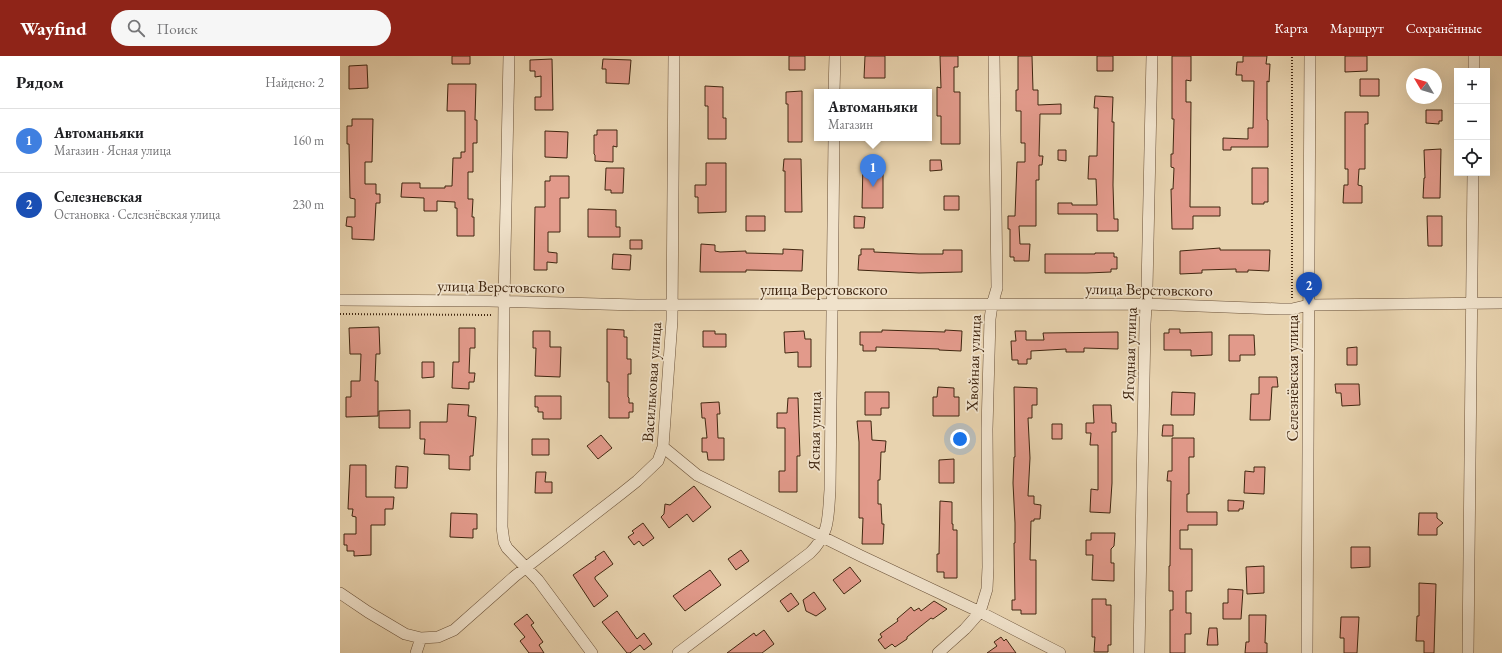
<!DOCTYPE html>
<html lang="ru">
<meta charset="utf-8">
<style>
body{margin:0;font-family:"EB Garamond",serif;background:#f6f6f6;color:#202124}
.controls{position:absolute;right:12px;top:12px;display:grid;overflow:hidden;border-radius:0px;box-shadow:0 4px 16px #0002}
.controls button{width:36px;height:36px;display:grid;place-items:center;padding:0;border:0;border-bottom:1px solid #e0e0e0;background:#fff;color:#202124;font:20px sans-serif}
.compass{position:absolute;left:1066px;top:12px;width:36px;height:36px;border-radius:50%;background:#fff;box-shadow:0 4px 16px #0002;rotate:308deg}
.you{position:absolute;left:620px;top:383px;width:14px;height:14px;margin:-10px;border:3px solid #fff;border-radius:50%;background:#1a73e8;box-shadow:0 0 0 6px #1a73e833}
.badge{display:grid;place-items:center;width:26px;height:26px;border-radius:50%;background:#8f2418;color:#fff;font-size:13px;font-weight:700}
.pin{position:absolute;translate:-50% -33px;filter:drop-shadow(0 1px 2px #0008)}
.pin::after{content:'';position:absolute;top:21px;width:14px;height:12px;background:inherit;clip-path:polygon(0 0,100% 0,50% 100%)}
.popup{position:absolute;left:474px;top:33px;width:118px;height:52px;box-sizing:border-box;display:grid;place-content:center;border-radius:0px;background:#fff;filter:drop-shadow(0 1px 3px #0005);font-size:13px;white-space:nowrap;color:#757577}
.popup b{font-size:15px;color:#202124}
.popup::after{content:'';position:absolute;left:50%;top:100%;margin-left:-8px;border:8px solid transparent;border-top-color:#fff}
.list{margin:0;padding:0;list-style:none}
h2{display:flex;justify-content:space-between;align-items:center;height:52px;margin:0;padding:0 16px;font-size:17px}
h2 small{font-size:13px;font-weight:400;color:#757577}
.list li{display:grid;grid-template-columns:26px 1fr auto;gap:12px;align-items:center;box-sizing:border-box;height:64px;padding:0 16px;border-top:1px solid #e0e0e0}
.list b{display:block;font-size:15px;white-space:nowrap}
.list p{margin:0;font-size:13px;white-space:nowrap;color:#757577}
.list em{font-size:13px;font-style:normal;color:#757577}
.icon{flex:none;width:22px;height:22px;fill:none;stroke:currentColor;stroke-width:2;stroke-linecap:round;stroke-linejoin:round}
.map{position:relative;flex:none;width:1162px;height:597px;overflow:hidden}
header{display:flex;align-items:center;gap:24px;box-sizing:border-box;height:56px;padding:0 20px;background:#8f2418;color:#fff}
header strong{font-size:19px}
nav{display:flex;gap:22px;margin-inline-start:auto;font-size:14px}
.search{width:280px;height:36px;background:#f6f6f6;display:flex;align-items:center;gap:10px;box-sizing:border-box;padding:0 14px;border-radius:22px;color:#757577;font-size:15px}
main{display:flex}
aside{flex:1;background:#fff}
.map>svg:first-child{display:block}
.building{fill:#e29a8b;stroke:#402610}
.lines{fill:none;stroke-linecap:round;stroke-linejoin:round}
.minor-casing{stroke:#6a5138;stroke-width:12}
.path{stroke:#402610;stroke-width:2;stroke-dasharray:1 2;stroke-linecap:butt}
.minor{stroke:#f0e2cb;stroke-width:11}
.labels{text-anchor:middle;stroke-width:3.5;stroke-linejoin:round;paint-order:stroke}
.street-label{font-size:16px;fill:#402610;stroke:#f0e2cb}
</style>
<header>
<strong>Wayfind</strong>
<div class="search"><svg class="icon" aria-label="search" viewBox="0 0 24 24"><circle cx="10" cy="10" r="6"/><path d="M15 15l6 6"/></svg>Поиск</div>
<nav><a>Карта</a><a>Маршрут</a><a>Сохранённые</a></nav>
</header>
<main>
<aside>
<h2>Рядом<small>Найдено: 2</small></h2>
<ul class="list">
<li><span class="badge" style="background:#3f7fe0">1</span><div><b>Автоманьяки</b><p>Магазин · Ясная улица</p></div><em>160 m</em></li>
<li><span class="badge" style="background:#1a4fb4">2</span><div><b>Селезневская</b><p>Остановка · Селезнёвская улица</p></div><em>230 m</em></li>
</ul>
</aside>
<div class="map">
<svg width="1162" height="597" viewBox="0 0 1162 597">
<rect width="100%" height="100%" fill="#e8d3af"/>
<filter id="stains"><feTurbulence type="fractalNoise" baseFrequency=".005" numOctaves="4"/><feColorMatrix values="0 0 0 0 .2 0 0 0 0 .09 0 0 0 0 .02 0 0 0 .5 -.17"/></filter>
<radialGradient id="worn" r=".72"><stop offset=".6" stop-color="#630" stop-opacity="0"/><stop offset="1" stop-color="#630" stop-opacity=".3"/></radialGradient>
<path class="building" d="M112,0H130V8H112Z
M449,0H465V14H449Z
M525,0H545V22H524Z
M600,0H618V11H614V36H620V88H601V60H597V31L601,32Z
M678,0H692L693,34H698V49L721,48V58H700L699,100H703L702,109H699V124H696V170H679L680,188H690L689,205H674V201H670V173H668V160H675L677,106H685V87H681V55H676V34H678Z
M757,0H773V15H757Z
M832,0H851V25L846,24V46H851L850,151H880V160H853V173H832L831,133H833L834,112L831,111V98H833L834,63H832Z
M903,0H927L926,8H930L929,26L927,25V64H928V91H891V94H883V82L908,83V72H913L914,25H902V19H896L897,6H903Z
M1005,0H1027V15L1005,16Z
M212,3L213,54H195V41H201V20L195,21V15H190V4Z
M263,3L291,4L289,28L266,27V13H262Z
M27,9L28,32L9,33V10Z
M1020,23H1039V40H1020Z
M108,28H136L135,64H137V87H133V116H128V143H133L132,161H134V180H117V152H115V146L97,145V155H84V142L61,141L62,127H80V132H105V130H112L113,102H121V96H125V55H107Z
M365,30L383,31V62H386V83H368V50H365Z
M462,35V86H448V48H446V36Z
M755,40L773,41L772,66H774L773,129L774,163H778V175H757V158H718V147H732V149H757L756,123H748L749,100H757L758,52H754Z
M1086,54H1102V65H1099V68L1086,67Z
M1005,56H1028V68H1025V113H1019L1018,129L1022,130V147H1003L1004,129H1008V113H1005Z
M12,63H33L32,106H25V128H36V138H40V147H36L34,184L12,183V171L6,170L7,161H15V143L10,142L9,88H7V70H12Z
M257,74H277V91L273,90V106L255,105V99L254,98V79H257Z
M205,75L228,76L227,102L205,101Z
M1101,93L1100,142H1083L1084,122H1085L1084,94Z
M718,94H726V105L718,104Z
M444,103H461L462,156H445V115H443Z
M590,104H601L602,114L590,115Z
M523,106H543V152H522Z
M366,107H386V156L358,157V141H355V129H366Z
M266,112H284L283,137H271V134H265Z
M912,112H928V146H924V148H912Z
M210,120H229V142H220V176H208V196L217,197V207L207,206V214H194L195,151H205V125H210Z
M604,140H619V154H604Z
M248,153L276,154V171H280V181H248Z
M406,160H425V175H406Z
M514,160L525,161L524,172H514Z
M1087,160H1102V190H1088Z
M290,184H302V193H290Z
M361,188L375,189V195L380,196L406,195V197L443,198V193L463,194L462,215L406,214V216H360Z
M880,192V194H930L929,215L908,214V216H896V213L862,214V217L840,218V195Z
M521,193H534V196L579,198H603V194H622V216L579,217L518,214L519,199H521Z
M755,197H774V201H777V213H771V216L747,217H705V198H755Z
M273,198L291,199L290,214L272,213Z
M39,271L40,298H36L35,325H38V360L6,361V341H11V325H20L21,298H10L9,272Z
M119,272H135V292H130L129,317H135L134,326H129V333L112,332L113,306H119Z
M267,273L284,274V281H287V303H291V318H288V341L289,342V347H293V356H289V362H269V326H267Z
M829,273H840V277L872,276V299L851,300V294H824V277H829Z
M542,274L605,276V274L622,275L621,295L599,294V293L536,291V295H523V289H520V276H542Z
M193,275H210V291H221L220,321L195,320L196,292H193Z
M363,275H375V278H386V291H363Z
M464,275L465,283H471V311H458V296L445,297L444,276Z
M675,275H686V284H704L703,277L778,276V293L744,292V296H726V293L691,295V303H687V308H678V304H672L671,285H676Z
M889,279H914L915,299H900V305H889Z
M1017,291V309H1007V292Z
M82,306H94V321L82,322Z
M919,321H937L938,331H932L930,364H910L911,338H919Z
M995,328H1019L1020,349L1002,350L1001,337H996Z
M598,331L614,332V341H619V360H593V341H597Z
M674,331L697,332V349H692V362H688L690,402L688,440H694V448L701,449L700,463H694V465H691L690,504H696V558H681V554H672V544H675L674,487H675V467L673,427L674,401H675Z
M525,336H549V352H541V359H525Z
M832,336L855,337L854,359H831Z
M195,340H221V363H203V356H198V351H195Z
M448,342H458L460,400H457V436H439V415H445V372H437V357H447Z
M379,346L380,358H377L378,382H384V404H368L367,396H362V382H367L365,362H362L361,347Z
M108,348L129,349L128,360L136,361L133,400H130V414L109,413V399L84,398L85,383H80V366H107Z
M753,349H771L772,367H776V376H772V427L770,457L750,456L751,433L758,434V389H750L751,377H746V367H754Z
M70,354V372H39V355Z
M517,365H531L532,384L546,385L545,396H541L540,424H538V448H541L542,468H544L543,488H522L523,462H519V386Z
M712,368H722V383H712Z
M823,369H833V380H822Z
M261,379L272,392L258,403L247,390Z
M832,382H854V401H849V438H847V456H877V469H848V474H840V493H852V535H846V557H851V578H845V597H830V554H833V535H829V510H830L831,425H827L828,415H832Z
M192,383H209V399H192Z
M614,403V427H599V404Z
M10,409H26V441H54L53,453H45V469H31V499L14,500V495H7V489H4V478H16V461L12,460L13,453H8Z
M56,410L68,411L67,432H55Z
M914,411H925L924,438L904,437L905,415L914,416Z
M196,416H206L205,426H212V437H195Z
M354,430L371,451L353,466L347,458L329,472L321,461L324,458L325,448L330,449Z
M888,444L904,445L903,453H899V455H888Z
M600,445L612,446V468H613V474H617V522H604V516H597V498H599Z
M111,457L137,458V473H133V482L110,481Z
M1079,457H1097V462L1103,467L1097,472V479H1078Z
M303,467L314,482L303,490L299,485L294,489L288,481L294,477L292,475Z
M751,477H775L774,490L771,493V507H774V525L752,524L753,499H746V484H751Z
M1011,491H1030V511L1011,512Z
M401,494L409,505L396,514L388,503Z
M264,495L273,508L255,521V523L268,540L254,551L233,519L256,503L255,501Z
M924,510V537L907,538L906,511Z
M510,511L521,525L504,538L493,524Z
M370,514L381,529L345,555L333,540Z
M1079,527L1096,528L1094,597H1084V585H1076L1077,560H1079Z
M888,533L903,534L901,563H883V547H888Z
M474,536L486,553L476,560L466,555L463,544Z
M451,537L459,548L448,556L440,545Z
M752,543H766V549H771V589H768V596H754L755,581H752Z
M594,545L607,553L593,563L591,562L567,581V583L555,591L552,588L545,593L538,584L542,581L540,578L558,565L557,563L571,551L574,555L579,552L581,555Z
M277,555L297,583L304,577L312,588L304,594L300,589L290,597H287L262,566Z
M187,558L194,567L191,569L203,586L199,589L204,597H189L180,585L185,581L174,568Z
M909,559H926L925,587H927V597H905L906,586H909Z
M1001,561H1019L1017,597H1004V582H1000Z
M869,572H877L878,589H867Z
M424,574L434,588L422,597H387L414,577L416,580Z
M661,581L664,585L666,583L676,597H647L657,590L654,586Z"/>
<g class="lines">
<defs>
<path id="minor" d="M169,0L164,246L162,471L164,486L167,492L198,524L252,597
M1134,15V0
M494,36L495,0
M0,244L149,245L297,249L806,248L940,253H952L969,249L1162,247
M323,391L357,419L521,500L640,556L720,597
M0,537L28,556L65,578L81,582L98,581L114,574L175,520L282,437L297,425L318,405L323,391L332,264L334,0
M76,597L81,582
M338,597L470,497C490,478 488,460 490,434L494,82
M598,597L625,573L640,556L647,533L648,511L647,373L650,263L652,249L657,232L654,0
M799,597L805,268L807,232L812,0
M967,597L970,0
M1128,597L1133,117"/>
</defs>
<use href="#minor" class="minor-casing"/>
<path class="path" d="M952,242V0
M0,258L153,259"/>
<use href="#minor" class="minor"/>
</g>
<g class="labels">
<g class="street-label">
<text transform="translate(161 230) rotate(1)" y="6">улица Верстовского</text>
<text x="484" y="239">улица Верстовского</text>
<text transform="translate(809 233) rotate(1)" y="6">улица Верстовского</text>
<text transform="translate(789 298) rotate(-88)" y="6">Ягодная улица</text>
<text transform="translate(633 307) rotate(-88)" y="6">Хвойная улица</text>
<text transform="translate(952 322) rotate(-90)" y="6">Селезнёвская улица</text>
<text transform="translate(311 326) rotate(-86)" y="6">Васильковая улица</text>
<text transform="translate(474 375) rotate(-89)" y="6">Ясная улица</text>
</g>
</g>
<rect width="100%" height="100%" filter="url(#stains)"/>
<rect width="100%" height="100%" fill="url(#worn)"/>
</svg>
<div class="controls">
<button>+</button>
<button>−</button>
<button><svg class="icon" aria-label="locate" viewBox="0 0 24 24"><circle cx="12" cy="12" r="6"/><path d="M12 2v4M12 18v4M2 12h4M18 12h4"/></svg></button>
</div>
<svg class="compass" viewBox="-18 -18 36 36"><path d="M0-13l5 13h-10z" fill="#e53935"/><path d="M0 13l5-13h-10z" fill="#757577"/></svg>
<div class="you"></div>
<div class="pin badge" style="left:533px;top:131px;background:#3f7fe0">1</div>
<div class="popup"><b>Автоманьяки</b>Магазин</div>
<div class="pin badge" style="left:969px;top:249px;background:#1a4fb4">2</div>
</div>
</main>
